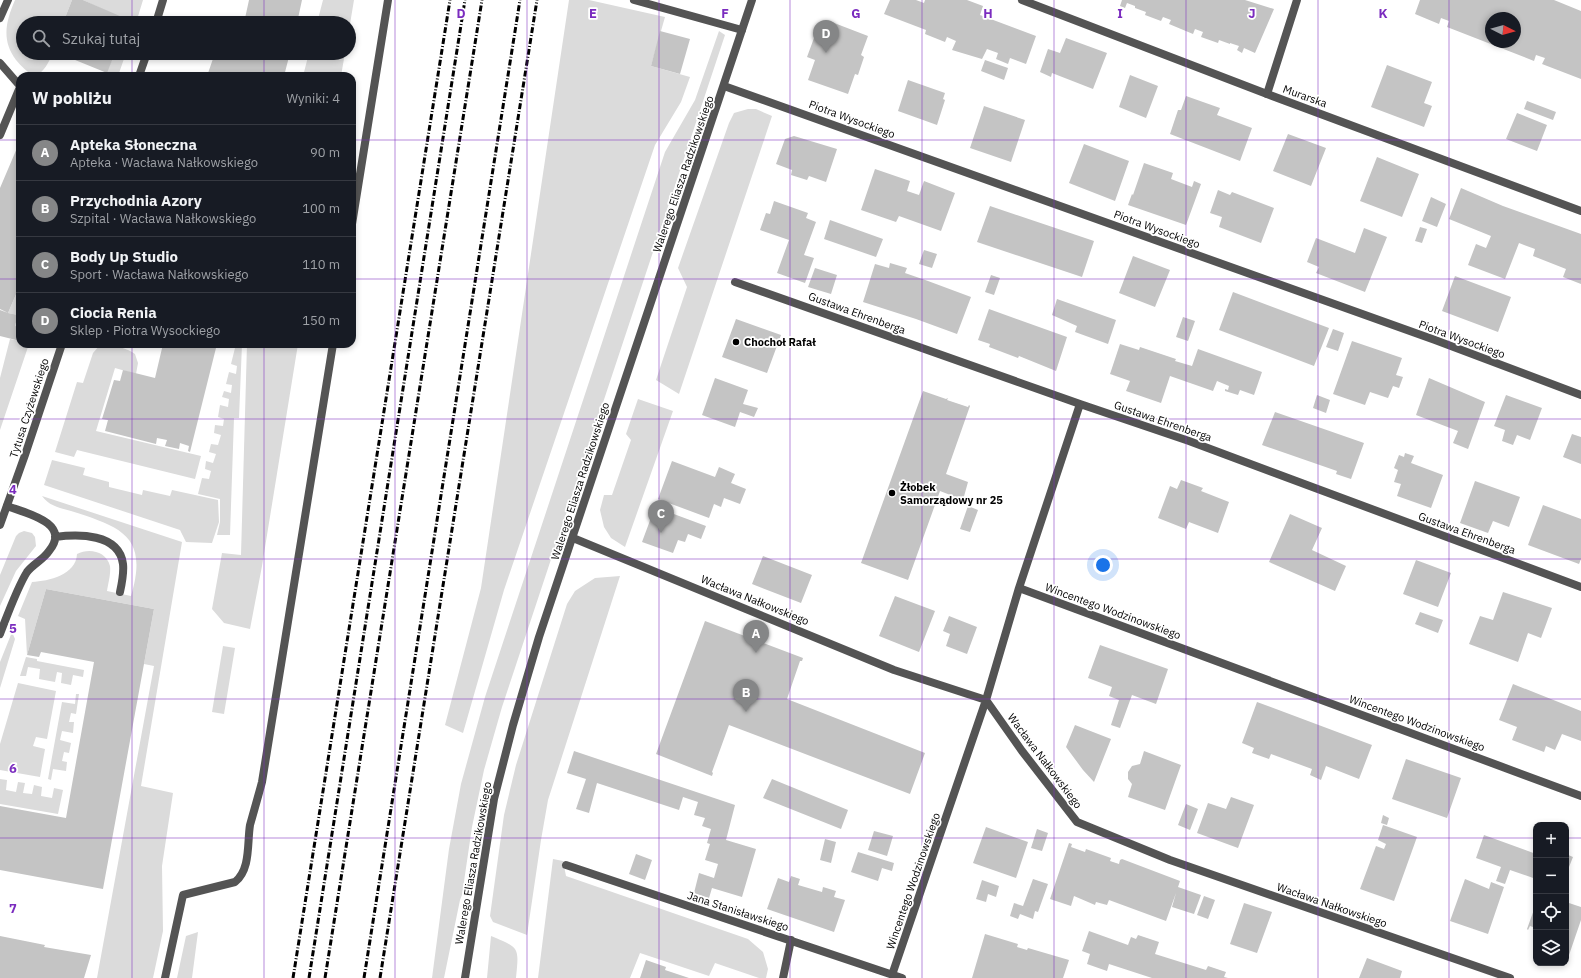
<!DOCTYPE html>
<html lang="pl">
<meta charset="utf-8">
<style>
body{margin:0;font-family:"IBM Plex Sans",sans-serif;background:#20242c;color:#f1f3f6}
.controls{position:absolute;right:12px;bottom:12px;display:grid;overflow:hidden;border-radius:8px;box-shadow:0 2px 6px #0003}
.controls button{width:36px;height:36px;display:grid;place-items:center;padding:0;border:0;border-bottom:1px solid #363941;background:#171b24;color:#f1f3f6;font:20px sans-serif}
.compass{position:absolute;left:1485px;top:12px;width:36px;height:36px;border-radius:50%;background:#171b24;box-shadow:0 2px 6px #0003;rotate:96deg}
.you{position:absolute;left:1103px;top:565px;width:14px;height:14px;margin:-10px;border:3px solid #fff;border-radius:50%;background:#1a73e8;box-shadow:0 0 0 6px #1a73e833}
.badge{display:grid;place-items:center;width:26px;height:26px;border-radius:50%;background:#858687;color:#fff;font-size:13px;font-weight:700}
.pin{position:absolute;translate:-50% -33px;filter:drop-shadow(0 1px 2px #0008)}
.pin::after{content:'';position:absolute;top:21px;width:14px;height:12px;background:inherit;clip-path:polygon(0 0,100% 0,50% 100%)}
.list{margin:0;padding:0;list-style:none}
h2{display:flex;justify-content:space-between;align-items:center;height:52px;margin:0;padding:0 16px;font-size:17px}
h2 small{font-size:13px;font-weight:400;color:#9ea1a6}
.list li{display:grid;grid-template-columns:26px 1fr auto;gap:12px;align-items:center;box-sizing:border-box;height:56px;padding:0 16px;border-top:1px solid #363941}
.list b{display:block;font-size:15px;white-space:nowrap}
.list p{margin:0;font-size:13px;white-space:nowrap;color:#9ea1a6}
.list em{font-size:13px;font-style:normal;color:#9ea1a6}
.icon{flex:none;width:22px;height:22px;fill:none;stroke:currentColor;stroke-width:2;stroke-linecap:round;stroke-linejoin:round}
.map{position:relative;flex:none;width:1581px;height:978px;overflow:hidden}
.search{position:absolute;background:#171b24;box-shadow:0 2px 6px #0003;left:16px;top:16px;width:340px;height:44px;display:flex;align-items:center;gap:10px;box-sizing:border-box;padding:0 14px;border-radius:22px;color:#9ea1a6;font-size:15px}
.panel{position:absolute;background:#171b24;box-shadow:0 2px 6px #0003;left:16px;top:72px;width:340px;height:276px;border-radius:12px}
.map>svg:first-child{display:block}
.green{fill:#dbdbdb}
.building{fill:#c4c4c4;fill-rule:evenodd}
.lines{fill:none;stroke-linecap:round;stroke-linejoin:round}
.service{stroke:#545454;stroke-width:8}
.minor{stroke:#545454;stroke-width:8}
.tertiary{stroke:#545454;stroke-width:8}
.rail{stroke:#000;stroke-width:3;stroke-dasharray:6 2 1 2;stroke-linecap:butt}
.grid{fill:none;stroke:#7b2cbf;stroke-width:1;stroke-opacity:0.55}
.poi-dot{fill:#000;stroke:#fff;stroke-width:1.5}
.labels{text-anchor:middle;stroke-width:3.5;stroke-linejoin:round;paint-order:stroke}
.street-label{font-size:11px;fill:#000;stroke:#fff}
.poi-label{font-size:11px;font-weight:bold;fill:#000;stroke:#fff;text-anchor:start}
.grid-label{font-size:13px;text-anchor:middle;font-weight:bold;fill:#7b2cbf;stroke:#fff;stroke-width:3.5;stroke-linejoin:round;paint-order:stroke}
</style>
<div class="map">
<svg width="1581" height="978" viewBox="0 0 1581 978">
<rect width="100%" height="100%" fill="#fff"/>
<path class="green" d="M15,0H72L63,23H23V53H53C48,63 45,72 34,76C27,72 21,66 16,60C1,40 6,21 15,0Z
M83,0H143L136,23H127L128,21Z
M323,0H354L349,30V23H317Z
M569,0H589L665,17L651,66L690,77L681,102L655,145L504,590L463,733L445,725L481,588Z
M719,31L725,35L502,707L484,770L472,827L462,895L460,900L444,978H432L449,849L461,784L485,697L665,152L695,100Z
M115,53H126L118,76H105Z
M309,53H345L341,76H303Z
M748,109H756L772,116L679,394L656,380L687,287L678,268L729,123L734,113Z
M20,285V327L15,326L18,315L8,313Z
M10,339L20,341V344H29L0,430V378Z
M236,344H242L239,418H234L230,535H217L220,522V499L198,494L202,478L209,479L211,471L205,469L206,461L213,463L216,454L209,452L211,444L218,445L221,435L214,433L215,425L223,426L224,419L218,417L220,405L228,407L229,399L222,397L224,391L231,393L232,385L226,384L229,372L236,374L237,366L231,364Z
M247,344H298L262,566L250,629L224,623L212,609L222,553L241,555Z
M100,345C111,344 127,348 135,354L138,363L136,374L115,368L96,431L201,456L195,479L77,450L74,457L55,452L77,382L83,383L93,353Z
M638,399L673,411L625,547L611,538L604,527L600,510L604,495H612L631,440L626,434Z
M52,460L85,468L83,475L109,482V487L142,495L143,490L170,496L172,490L218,500L219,522L212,543L186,542L180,530L44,485Z
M42,496L182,542L141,786L173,793L162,866L163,931L153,978H97L154,666L144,664L154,609L46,589L27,655L25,619L18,616L32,582C49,581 76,575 77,554C89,548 106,551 110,566C111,574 108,584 107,591L131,596C149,536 121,527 71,511C60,508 49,506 42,496Z
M24,531L32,533L35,537L36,546L16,571L0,606V575L16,536L19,533Z
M620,576L548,800L541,840L527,935L493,922L490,916L504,815L516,765L567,604L575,591L595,578Z
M12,632L15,639L0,688V662Z
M223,646L235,648L224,714L212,712Z
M26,657L37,659V661L84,670L83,677L73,675L71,685L61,683L62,673L57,672L55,682L39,679L40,669L28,667L26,676H20Z
M18,683L56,691L47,739L36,737L33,746L45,749L40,777L0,770V744Z
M76,694H79L76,714L71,713L69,722H74L73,733L62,731L60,740L71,743L69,753L64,752L62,761L67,762L66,771L53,769L51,780L48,779L62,702L75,704Z
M0,779L7,780L6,790L16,792L18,782L25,783L23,793L32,794L34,785L42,787L41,796L52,798L54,788L63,790L58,814L0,804Z
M553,859L563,861L566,876L748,939L763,952L768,969L766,978H759L715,963L709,976L640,953L630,978H538Z
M198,932L192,978H177L186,936Z
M491,936C520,948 519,947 516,978H487Z"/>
<path class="building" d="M72,0H83L129,20L127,23H63Z
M249,0H302L297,23H244Z
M890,0H916L924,3L925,0H967L983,6L980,15L1036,36L1026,64L1010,58L1008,64L996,59L998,53L987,49L982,59L952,50L956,41L947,37L945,42L925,34L926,30L884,14Z
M1122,0H1245L1274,9L1255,53L1244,48L1242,53L1237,50L1239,46L1230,43V44L1219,40L1218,43L1201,37L1203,32L1195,29L1193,34L1169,24L1171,20L1163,17L1161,21L1145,15L1146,12L1135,8V6L1127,3L1125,8L1120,6Z
M1420,0H1554L1581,11V79L1542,64L1545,58L1536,55L1534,61L1447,27L1449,21L1441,18L1439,24L1415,14ZM1491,18H1515V42H1491Z
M829,21L868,36L861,55L864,57L858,75L855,74L848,94L808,80L815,60L807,57L814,38L822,41Z
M660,31L690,39L680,74L651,66Z
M1066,38L1107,53L1093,89L1052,73L1051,77L1040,72L1048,49L1060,53Z
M58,53H115L107,73Z
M215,53H290L284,76H207Z
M985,60L1008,68L1004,80L981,71Z
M1387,65L1432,82L1424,103L1432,106L1424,127L1371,107Z
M1130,75L1158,86L1146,118L1119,107Z
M908,80L945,93L943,99L945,100L937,125L898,111Z
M1186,96L1220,108L1217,115L1252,128L1240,161L1170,134L1178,110H1181Z
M1527,101L1556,112L1553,120L1524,109Z
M984,106L1025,120L1011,162L970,148Z
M1517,113L1547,125L1537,151L1506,139Z
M1288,134L1326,148L1311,186L1273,171Z
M794,136L837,149L826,182L809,176L807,180L791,175L792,170L776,164L785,139Z
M20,141V285L8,313L18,315L15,326L20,327V341L0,336V310L8,313L0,309V188Z
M1084,144L1129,161L1115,201L1069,183Z
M1377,157L1419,174L1402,217L1360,201Z
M1144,163L1173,173L1171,179L1192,187L1194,181L1201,184L1186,225L1128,205L1132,194L1133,195Z
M875,169L910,181L907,191L919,195L924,181L955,193L941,231L899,216L896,222L861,210Z
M1461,188L1503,206L1581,234V284L1563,277L1566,269L1533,256L1535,249L1519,243L1505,279L1468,265L1476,244L1486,248L1491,236L1449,219Z
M1218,190L1230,195L1232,192L1274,208L1261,243L1219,227L1222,217L1210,213Z
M1431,197L1446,204L1437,227L1422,221Z
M774,201L808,213L806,218L816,222L804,255L814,258L805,283L777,273L789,240L760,230L766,213L770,214Z
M990,206L1094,241L1082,277L977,242Z
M830,220L883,239L876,257L824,239Z
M1420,227L1427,229L1422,243L1415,241Z
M1364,228L1387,237L1365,292L1316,273L1319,267L1307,262L1316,238L1355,253Z
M924,250L937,254L932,268L919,264Z
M1133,256L1170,270L1155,307L1119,293Z
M890,263L907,268L905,273L928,281L971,297L957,334L916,319L863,302L875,264L889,268Z
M815,268L837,275L831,294L808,287Z
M991,275L1000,278L994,295L985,292Z
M1455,276L1511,297L1498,332L1442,311Z
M1233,292L1329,328L1314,366L1219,330Z
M1057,299L1116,320L1108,344L1075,332L1077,326L1052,315Z
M989,309L1067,337L1056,371L1019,356L1018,358L989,347L990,344L978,340Z
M1183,317L1195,321L1188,341L1176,337Z
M736,319L781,335L767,373L722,357Z
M1333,329L1344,333L1338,351L1326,347Z
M1352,341L1402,358L1396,375L1403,377L1399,388L1393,386L1388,398L1370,392L1365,405L1333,394Z
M163,344H217L190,452L188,451L189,446L180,443L179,449L165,446L167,440L157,438L156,444L105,431L108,420L102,419L114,380L120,381L123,370L155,378Z
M1120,344L1139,350L1140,347L1176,359L1175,361L1192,366L1198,349L1262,372L1254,395L1240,390L1238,395L1225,391V389L1228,390L1229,386L1217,381L1213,391L1170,376L1161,403L1126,391L1130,381L1110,374Z
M715,378L748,390L743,404L758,408L754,417L740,412L735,427L702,415Z
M1429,378L1485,402L1468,449L1453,443L1458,431L1416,415Z
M923,391L946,399L948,398L947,400L968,407L969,405L970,406L946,474L968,482L963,500L940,491L908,580L861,563Z
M1317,395L1330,400L1326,413L1313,408Z
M1506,395L1542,408L1530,440L1517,435L1513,445L1502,441L1505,430L1494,426Z
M1275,412L1364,443L1351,479L1336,474L1337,471L1262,445Z
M1572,434L1581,437V464L1563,457Z
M1405,453L1414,456L1411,463L1443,475L1431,508L1397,496L1401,484L1394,482L1398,470L1394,468L1399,455L1404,457Z
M672,461L715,477L719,467L735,474L731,483L746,489L740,504L724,498L721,507L714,504L709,518L658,499Z
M1181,480L1203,488L1201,491L1229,502L1218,533L1189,522L1186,529L1158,518L1170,486L1177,489Z
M1475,481L1520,497L1509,527L1493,521L1488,533L1460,523Z
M1543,505L1581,519V559L1579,564L1528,545Z
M968,506L978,510L970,532L960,529Z
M655,507L706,526L701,539L688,534L685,542L678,540L673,553L642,542Z
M1290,514L1322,528L1312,550L1346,566L1335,591L1269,562Z
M763,556L812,575L801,603L752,584Z
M1416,560L1451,573L1438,607L1403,594Z
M46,589L154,609L103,889L0,870V806L66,818L94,662L41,652L39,657L27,655Z
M1503,592L1552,608L1541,638L1528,633L1518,662L1469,644L1480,616L1493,620Z
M895,596L935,611L919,652L879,636Z
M1420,612L1443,620L1438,633L1415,624Z
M949,616L977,627L967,654L946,646L950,634L943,631Z
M705,621L803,658L802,661H800L787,699L925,753L910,794L729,725L712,772L713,773L712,776L656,754Z
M1100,645L1168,669L1156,704L1132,695L1120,728L1111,725L1119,700L1109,696L1112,687L1088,678Z
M1513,684L1581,711V741L1562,734L1555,750L1546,746L1544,752L1512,740L1517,727L1499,720Z
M1257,702L1372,745L1359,779L1326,766L1321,780L1310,775L1312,769L1271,754L1269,759L1252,753L1254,748L1242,743Z
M1075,725L1111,739L1094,782L1083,770L1066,747Z
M574,751L735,805L726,840L756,849L742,897L712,888L709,898L694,893L699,873L714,878L718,864L705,860L710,844L707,843L711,829L702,826L705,818L694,815L698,802L683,797L679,810L597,783L589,813L576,809L586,779L567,773Z
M1144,751L1181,765L1165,810L1128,797L1132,784L1128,779V772L1132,766L1140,764Z
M1406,759L1461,778L1447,818L1392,799Z
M772,779L848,810L841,829L763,798Z
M1231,797L1254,805L1238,848L1197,833L1208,803L1226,809Z
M1186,804L1198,809L1190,830L1178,825Z
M1383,815L1389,818L1387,825L1381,823Z
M1383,825L1417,837L1394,901L1360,889L1376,846L1384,849L1386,844L1378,840Z
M986,827L1028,842L1016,878L973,863Z
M1037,829L1048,833L1042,851L1031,848Z
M874,831L893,836L887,856L868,850Z
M1484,835L1536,854V879L1510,870L1505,884L1496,881L1501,867L1476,858Z
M825,839L836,842L831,863L820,860Z
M1069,843L1072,844L1071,847L1085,852L1086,849L1111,858L1110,861L1119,864L1120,860L1122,859L1180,881L1178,887L1201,895L1194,914L1172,907L1176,893L1166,921L1109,900L1107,905L1096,902L1095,905L1074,896L1071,906L1050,899Z
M858,852L894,863L892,871L882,868L878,881L851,872Z
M636,854L652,860L645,880L629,874Z
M1566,854L1573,857L1567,872H1566Z
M791,876L800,879L798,885L822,892L823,887L836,891L834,897L845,900L834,932L767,909L778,878L789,882Z
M1033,879L1048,884L1038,912L1035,911L1033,919L1020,914L1018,919L1010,916L1014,903L1023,906Z
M1465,879L1489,889L1491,882L1504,887L1488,934L1450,921Z
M982,880L999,886L996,897L988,894L986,902L976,899Z
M1204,896L1215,900L1208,919L1197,915Z
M1566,902L1581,907V920L1568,958L1566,957Z
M1244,903L1272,912L1257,953L1230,944Z
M1536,904V928L1530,926L1528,930L1527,929Z
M1089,931L1128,945L1131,937L1136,939L1138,935L1159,942L1155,954L1206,970L1208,966L1226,972L1224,977L1228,978H1152L1109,964L1107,971L1087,964L1090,954L1082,951Z
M985,934L1018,944L1017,947L1027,950L1028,948L1069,960L1063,978H972Z
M0,936L45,945L44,947L91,955L84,978H0Z
M1367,958L1402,971L1400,978H1359Z
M646,960L666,967L665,970L689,978H640Z"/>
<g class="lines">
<path class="service" d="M634,0L742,30
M0,18L8,0
M0,63L20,86
M1267,94L1297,0
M0,135L20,87
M352,224L388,0
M165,978L183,895L235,882C251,869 247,843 250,825C254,811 258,797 262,782L333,344"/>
<path class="minor" d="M1022,0L1267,94L1581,211
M724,86L1435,340L1581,395
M735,282L1080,404L1189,441L1581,587
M55,537C78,534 119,533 123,564C124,573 122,583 120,592
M573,538L894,670L986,700L1022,751L1077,822L1170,860L1510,978
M1019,588L1581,796
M0,634C7,616 17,588 27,572C33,564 43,560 49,551C72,523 26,513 7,506
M566,865L902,978
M892,975L986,700L1019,588L1080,404
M783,978L791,940"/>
<path class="tertiary" d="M156,23L163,0
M139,76L147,53
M0,525L25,455L62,344
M465,978L494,799L513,725L539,637L752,0"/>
<path class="rail" d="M293,978L450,0
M309,978L465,0
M325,978L482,0
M364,978L520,0
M380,978L537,0"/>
</g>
<path class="grid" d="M132,0V23M264,0V23M395,0V978M527,0V978M659,0V978M790,0V978M922,0V978M1054,0V978M1186,0V978M1318,0V978M1449,0V978M132,53V76M264,53V76M0,140H20M352,140H1581M0,279H20M352,279H1581M132,344V978M264,344V978M0,419H1581M0,559H1581M0,699H1581M0,838H1536M1566,838H1581"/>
<g class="poi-dot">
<circle cx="736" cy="342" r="4"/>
<circle cx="892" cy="493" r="4"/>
</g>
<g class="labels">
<g class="street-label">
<text transform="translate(1305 96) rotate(20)" y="4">Murarska</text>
<text transform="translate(852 119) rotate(20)" y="4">Piotra Wysockiego</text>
<text transform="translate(683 174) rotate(-71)" y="4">Walerego Eliasza Radzikowskiego</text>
<text transform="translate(1157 229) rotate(20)" y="4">Piotra Wysockiego</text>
<text transform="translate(857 313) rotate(20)" y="4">Gustawa Ehrenberga</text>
<text transform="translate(1462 339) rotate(20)" y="4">Piotra Wysockiego</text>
<text transform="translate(29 408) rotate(-72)" y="4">Tytusa Czyżewskiego</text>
<text transform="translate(1163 421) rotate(19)" y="4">Gustawa Ehrenberga</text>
<text transform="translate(580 481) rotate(-72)" y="4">Walerego Eliasza Radzikowskiego</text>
<text transform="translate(1467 533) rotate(20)" y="4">Gustawa Ehrenberga</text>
<text transform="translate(755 600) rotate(22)" y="4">Wacława Nałkowskiego</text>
<text transform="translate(1113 611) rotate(20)" y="4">Wincentego Wodzinowskiego</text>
<text transform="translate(1417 723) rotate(20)" y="4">Wincentego Wodzinowskiego</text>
<text transform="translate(1045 761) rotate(53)" y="4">Wacława Nałkowskiego</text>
<text transform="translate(473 863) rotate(-80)" y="4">Walerego Eliasza Radzikowskiego</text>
<text transform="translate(913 881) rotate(-71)" y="4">Wincentego Wodzinowskiego</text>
<text transform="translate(1332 905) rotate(19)" y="4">Wacława Nałkowskiego</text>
<text transform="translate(738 911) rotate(18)" y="4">Jana Stanisławskiego</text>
</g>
<g class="poi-label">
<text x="744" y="346">Chochoł Rafał</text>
<text x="900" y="491">Żłobek<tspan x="900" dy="13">Samorządowy nr 25</tspan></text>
</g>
</g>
<g class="grid-label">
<text x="461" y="18">D</text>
<text x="593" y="18">E</text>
<text x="725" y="18">F</text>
<text x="856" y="18">G</text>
<text x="988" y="18">H</text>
<text x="1120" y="18">I</text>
<text x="1252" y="18">J</text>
<text x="1383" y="18">K</text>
<text x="13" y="494">4</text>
<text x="13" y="633">5</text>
<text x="13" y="773">6</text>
<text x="13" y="913">7</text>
</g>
</svg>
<div class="controls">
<button>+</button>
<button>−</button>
<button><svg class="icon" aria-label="locate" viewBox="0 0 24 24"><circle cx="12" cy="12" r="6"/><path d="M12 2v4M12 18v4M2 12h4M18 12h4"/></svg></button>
<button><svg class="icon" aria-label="layers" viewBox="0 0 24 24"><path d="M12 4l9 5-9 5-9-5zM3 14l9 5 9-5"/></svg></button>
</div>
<svg class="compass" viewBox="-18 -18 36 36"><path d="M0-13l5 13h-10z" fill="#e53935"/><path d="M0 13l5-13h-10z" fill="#9ea1a6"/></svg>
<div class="you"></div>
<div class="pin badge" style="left:756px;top:653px">A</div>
<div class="pin badge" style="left:746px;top:712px">B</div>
<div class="pin badge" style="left:661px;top:533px">C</div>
<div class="pin badge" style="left:826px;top:53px">D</div>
<div class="search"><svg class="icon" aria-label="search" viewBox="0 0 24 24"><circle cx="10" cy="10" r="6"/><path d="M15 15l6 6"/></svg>Szukaj tutaj</div>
<section class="panel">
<h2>W pobliżu<small>Wyniki: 4</small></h2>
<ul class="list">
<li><span class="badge">A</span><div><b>Apteka Słoneczna</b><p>Apteka · Wacława Nałkowskiego</p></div><em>90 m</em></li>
<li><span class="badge">B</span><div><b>Przychodnia Azory</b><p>Szpital · Wacława Nałkowskiego</p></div><em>100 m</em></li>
<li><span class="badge">C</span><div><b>Body Up Studio</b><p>Sport · Wacława Nałkowskiego</p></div><em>110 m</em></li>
<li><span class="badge">D</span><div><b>Ciocia Renia</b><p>Sklep · Piotra Wysockiego</p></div><em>150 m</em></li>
</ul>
</section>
</div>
